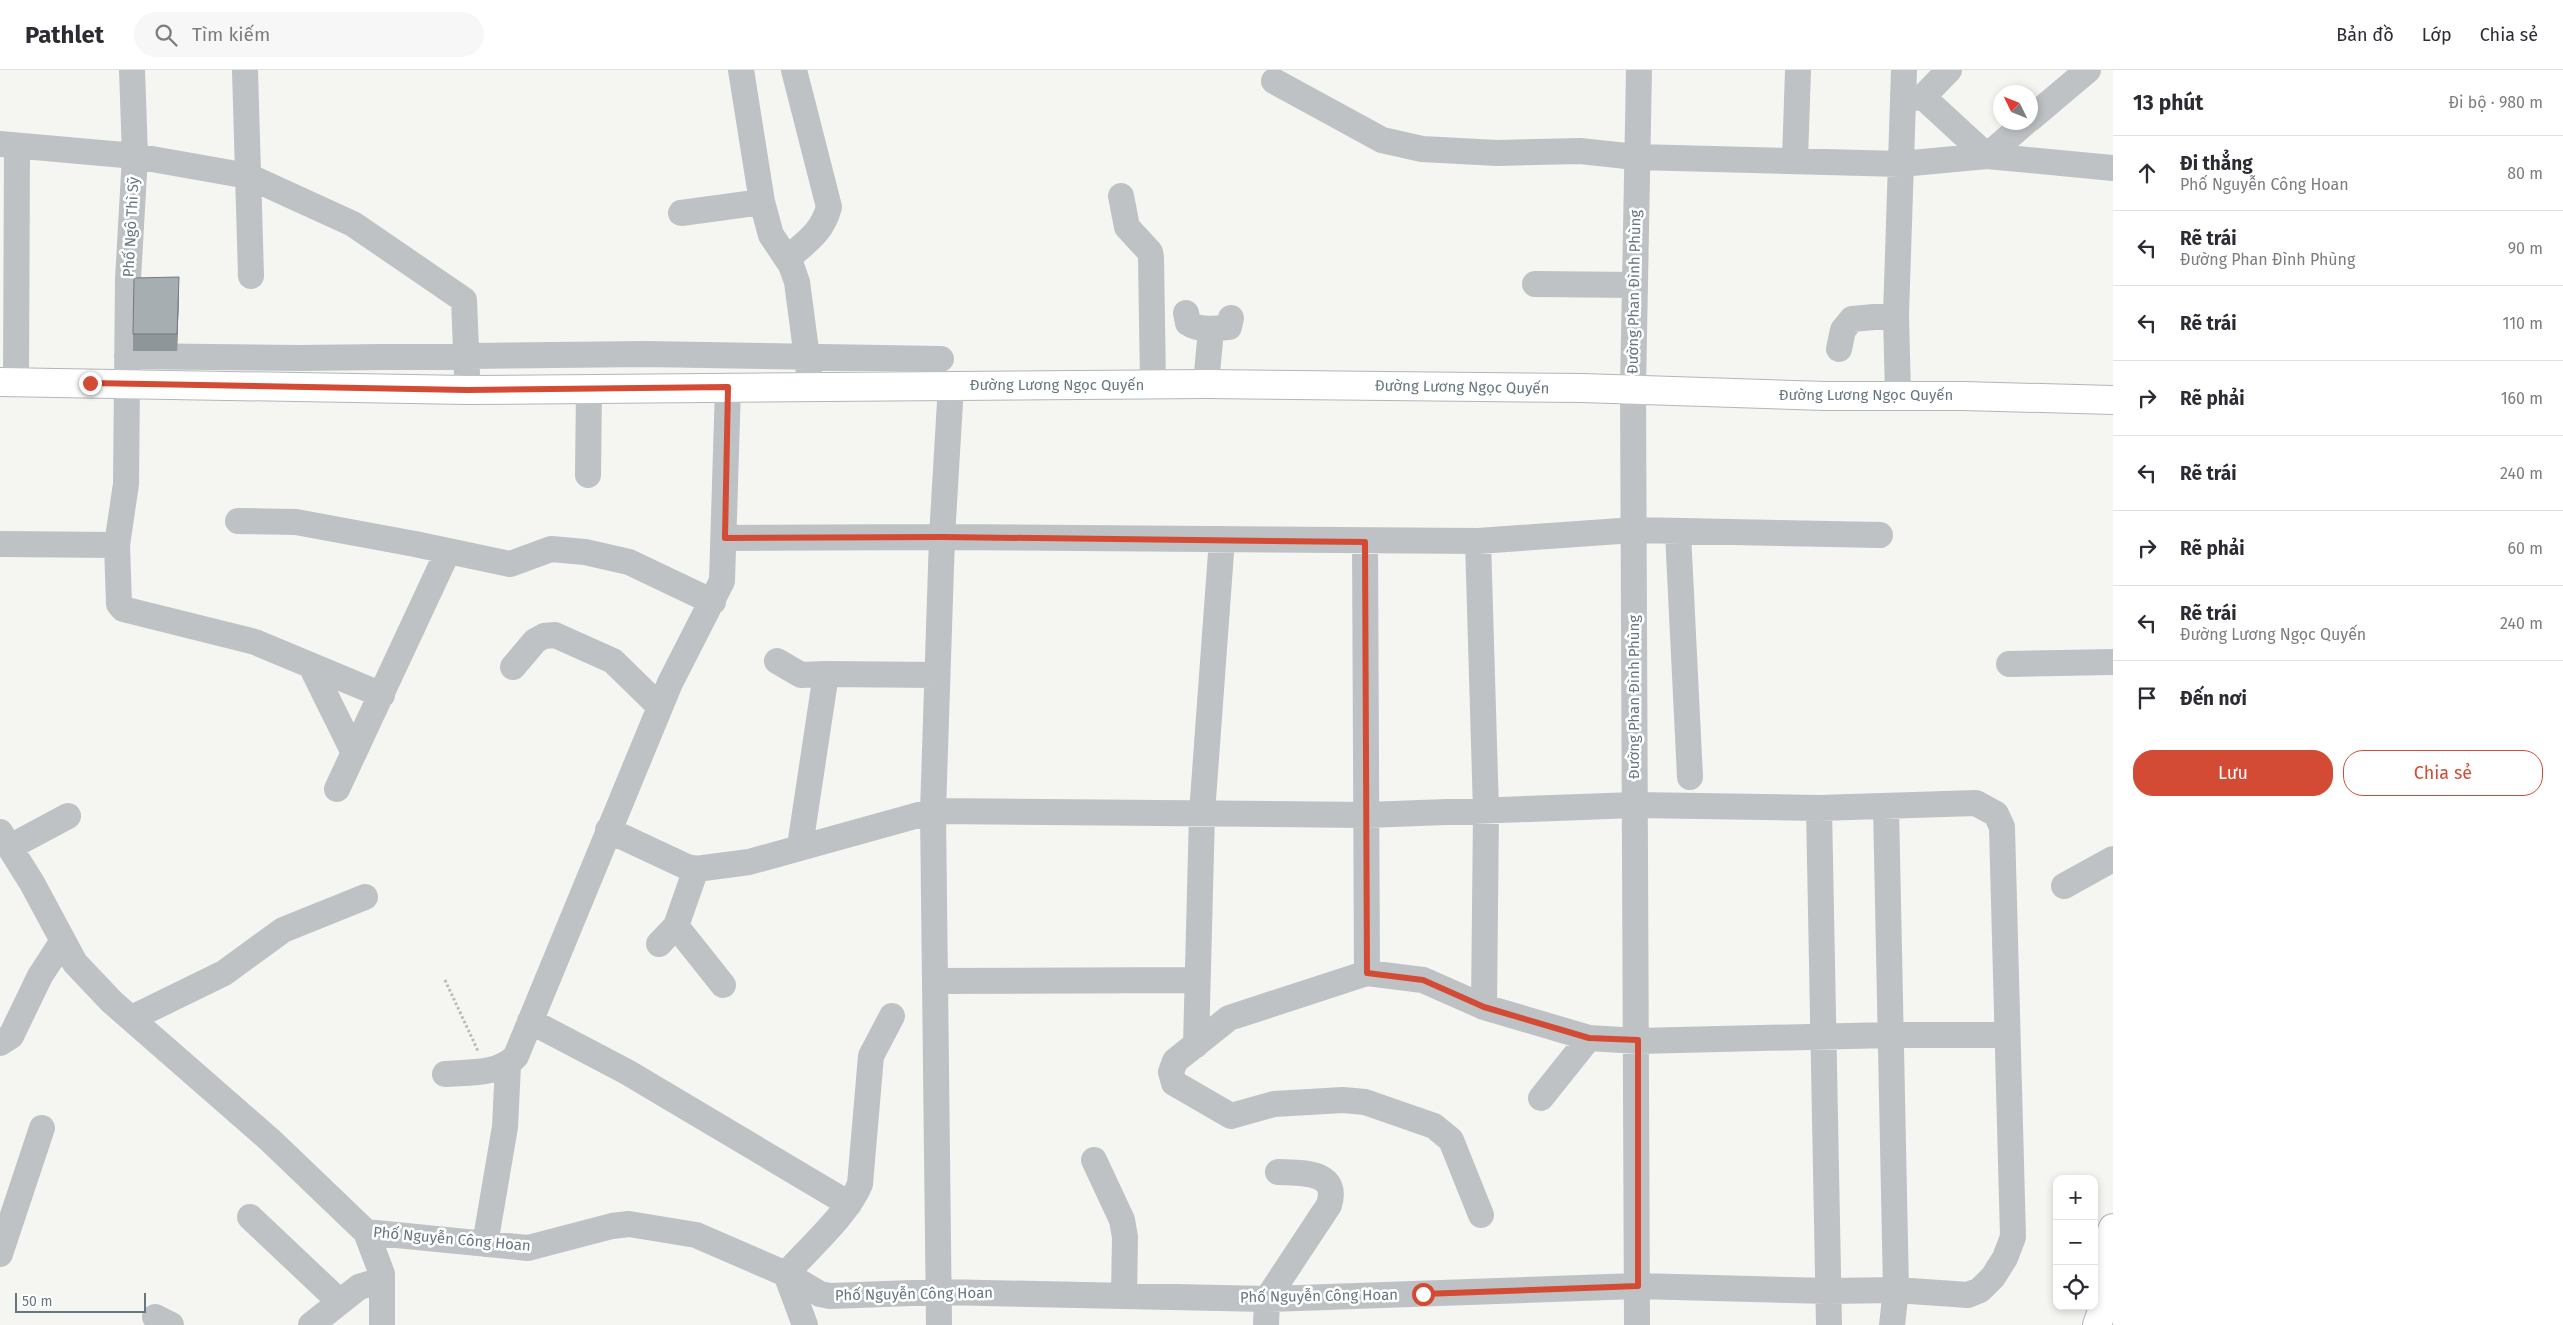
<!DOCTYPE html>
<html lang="vi">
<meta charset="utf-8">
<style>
body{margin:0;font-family:"Fira Sans",sans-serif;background:#f7f7f7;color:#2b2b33}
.controls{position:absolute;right:15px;bottom:15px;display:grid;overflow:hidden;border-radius:10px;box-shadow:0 2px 8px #0003}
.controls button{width:45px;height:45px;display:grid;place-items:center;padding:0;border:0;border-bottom:1px solid #e1e1e2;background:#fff;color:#2b2b33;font:25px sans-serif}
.compass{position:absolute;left:1993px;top:15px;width:45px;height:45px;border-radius:50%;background:#fff;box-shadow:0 2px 8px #0003;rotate:313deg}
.scale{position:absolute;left:15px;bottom:12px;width:131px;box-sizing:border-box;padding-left:5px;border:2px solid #677780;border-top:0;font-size:14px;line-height:18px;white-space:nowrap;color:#677780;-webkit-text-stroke:4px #fff;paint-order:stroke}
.stop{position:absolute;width:15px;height:15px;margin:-11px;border:4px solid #d34b34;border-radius:50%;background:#fff}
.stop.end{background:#d34b34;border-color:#fff;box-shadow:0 1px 5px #0008}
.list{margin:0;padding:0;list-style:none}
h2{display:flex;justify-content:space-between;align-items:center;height:65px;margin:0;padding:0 20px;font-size:21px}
h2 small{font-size:16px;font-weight:400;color:#7c7c81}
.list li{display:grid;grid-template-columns:32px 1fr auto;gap:15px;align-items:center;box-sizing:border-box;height:75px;padding:0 20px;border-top:1px solid #e1e1e2}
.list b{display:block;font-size:19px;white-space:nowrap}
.list p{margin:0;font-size:16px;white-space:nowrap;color:#7c7c81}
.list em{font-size:16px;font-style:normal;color:#7c7c81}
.actions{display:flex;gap:10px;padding:15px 20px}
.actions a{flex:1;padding:11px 0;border:1px solid #d34b34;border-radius:20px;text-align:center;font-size:18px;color:#d34b34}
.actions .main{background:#d34b34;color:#fff}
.icon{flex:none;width:28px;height:28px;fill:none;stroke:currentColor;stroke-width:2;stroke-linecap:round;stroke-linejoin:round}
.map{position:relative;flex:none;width:2113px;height:1255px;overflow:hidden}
header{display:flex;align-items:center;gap:30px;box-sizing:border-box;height:70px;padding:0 25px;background:#fff;border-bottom:1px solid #e1e1e2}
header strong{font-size:24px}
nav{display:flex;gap:28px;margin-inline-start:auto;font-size:18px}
.search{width:350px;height:45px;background:#f7f7f7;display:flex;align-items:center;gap:12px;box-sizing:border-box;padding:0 18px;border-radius:28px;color:#7c7c81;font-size:19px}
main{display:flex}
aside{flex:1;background:#fff}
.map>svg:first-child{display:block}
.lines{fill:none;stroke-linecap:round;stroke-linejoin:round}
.major-casing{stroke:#b2b6b9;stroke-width:30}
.highway-casing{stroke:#b1b5b7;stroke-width:30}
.path{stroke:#b8bbbd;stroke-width:3;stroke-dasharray:2.5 2.5;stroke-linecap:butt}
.minor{stroke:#bec2c5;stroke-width:26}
.major{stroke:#fff;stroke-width:28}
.highway{stroke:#fff;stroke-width:28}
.wall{fill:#8f9699}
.shaded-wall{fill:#747a7d}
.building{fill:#a6aeb2;stroke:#747a7d}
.route{stroke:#d34b34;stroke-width:6}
.labels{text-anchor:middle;stroke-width:5;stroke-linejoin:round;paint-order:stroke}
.street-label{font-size:15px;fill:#677780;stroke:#fff}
</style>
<header>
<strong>Pathlet</strong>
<div class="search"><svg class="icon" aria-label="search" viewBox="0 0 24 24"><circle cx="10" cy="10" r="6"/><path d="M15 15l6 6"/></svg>Tìm kiếm</div>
<nav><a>Bản đồ</a><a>Lớp</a><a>Chia sẻ</a></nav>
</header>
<main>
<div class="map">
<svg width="2113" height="1255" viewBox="0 0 2113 1255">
<rect width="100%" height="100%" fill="#f5f5f2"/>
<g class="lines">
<defs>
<path id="major" d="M0,312L467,320L1206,314L1582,318L1826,326H1963L2113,330"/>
<path id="highway" d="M2094,1215L2113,1158
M2097,1255L2113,1210"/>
</defs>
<use href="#major" class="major-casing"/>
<use href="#highway" class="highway-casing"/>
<path class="path" d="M445,910L478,981"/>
<path class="minor" d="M132,0L135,86L128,209L126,414L117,475L119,534L123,539L255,572L382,625
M245,0L251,206
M741,0L762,132L771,165L791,195L797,212L809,303
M1274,11L1382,70L1422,79L1497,83L1580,81L1636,87L1901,94L1987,86L2113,98
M1923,27L1987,86L2026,52
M1906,28L1923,27L1949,0
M2030,49L2088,0
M0,74L135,86L248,106L353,154L464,230L467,304
M1795,90L1798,0
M1121,126L1127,157L1150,182L1151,188L1153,314
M681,143L762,132
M787,189C806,172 822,163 829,137L794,0
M1535,214L1634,215
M1186,243L1188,253C1200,261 1215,259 1229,257L1231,248
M1839,279L1843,260L1852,249L1896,245
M127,286L298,288L645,284L941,289
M16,312L17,77
M1206,314L1211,260
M1898,325L1896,245L1904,0
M588,405L589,318
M238,451L296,452L415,474L510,494L551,479L585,482L629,492L713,532
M1678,463L1690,707
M725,468L942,467L1478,471L1634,460L1880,465
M1365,471L1367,903
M1478,471L1486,741L1484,937
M0,474L117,475
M777,591L801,605L826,604L937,605
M2009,594L2113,592
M311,596L354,683
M513,597L535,571L544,566L555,565L613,591L660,637
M337,719L448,481
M1886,736L1896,1220L1892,1255
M1819,738L1829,1255
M0,762L32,813L75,893L112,932L270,1070L366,1162L528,1178L612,1156L629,1154L696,1165L786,1204L820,1224L830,1226L940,1222L1267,1229L1637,1216L1829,1221L1896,1220L1968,1225L1980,1220L1993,1207L2005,1188L2013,1167L2002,757L1996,744L1976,733L1819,738L1634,735L1367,745L933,741L749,792L696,799L687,797L608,760
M800,776L826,604
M10,777L68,746
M2064,816L2113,789
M676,856L723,915
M659,874L676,856L696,799
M936,911L1196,910
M132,948L224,903L283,860L365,827
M530,951L627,1002L849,1134
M0,973L11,966L40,906L62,872
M1196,975L1202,743L1222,469
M445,1004C468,1002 499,1005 516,986L670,613L722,511L728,317
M1541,1028L1589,968
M1094,1090L1122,1150L1125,1167L1124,1226
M1481,1145L1451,1070L1434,1056L1365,1032L1343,1030L1274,1034L1231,1046L1174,1013L1171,1002L1175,991L1229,948L1367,903L1423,910L1484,937L1589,968L1638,971L1890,965H2006
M250,1147L340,1232
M366,1162L382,1204V1255
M485,1174L505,1057L508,995
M0,1184L42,1058
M155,1247L171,1255
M311,1255L359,1217L381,1210
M805,1255L786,1204C808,1179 848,1144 860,1114L871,986L892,946
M939,1255L933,741L942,467L951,315
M1266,1255L1267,1229L1329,1135C1340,1100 1300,1103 1278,1102
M1637,1255L1633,319L1639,0"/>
<use href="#major" class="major"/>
<use href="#highway" class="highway"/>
</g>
<path class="wall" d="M179,224L177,281H133V264Z"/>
<path class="shaded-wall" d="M179,207V224L177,281V264Z"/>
<path class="building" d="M179,207L177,264H133L134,208Z"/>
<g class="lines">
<path class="route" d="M90,313L467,320L728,317L725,468L942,467L1365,472L1367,903L1423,910L1484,937L1589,968L1638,970V1216L1423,1224"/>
</g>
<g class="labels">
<g class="street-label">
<text transform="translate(131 157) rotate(-87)" y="5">Phố Ngô Thì Sỹ</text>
<text transform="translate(1634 222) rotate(-89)" y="5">Đường Phan Đình Phùng</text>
<text x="1057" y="320">Đường Lương Ngọc Quyến</text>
<text transform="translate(1462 317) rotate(1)" y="5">Đường Lương Ngọc Quyến</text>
<text x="1866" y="330">Đường Lương Ngọc Quyến</text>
<text transform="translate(1634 627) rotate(-90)" y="5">Đường Phan Đình Phùng</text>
<text transform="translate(452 1169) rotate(5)" y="5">Phố Nguyễn Công Hoan</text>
<text transform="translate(914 1224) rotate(-1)" y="5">Phố Nguyễn Công Hoan</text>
<text transform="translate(1319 1226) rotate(-1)" y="5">Phố Nguyễn Công Hoan</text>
</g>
</g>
</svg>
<div class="controls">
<button>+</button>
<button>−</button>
<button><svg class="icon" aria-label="locate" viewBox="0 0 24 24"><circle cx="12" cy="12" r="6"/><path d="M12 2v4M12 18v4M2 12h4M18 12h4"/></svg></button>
</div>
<svg class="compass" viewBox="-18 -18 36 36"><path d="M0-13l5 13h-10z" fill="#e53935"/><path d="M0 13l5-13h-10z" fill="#7c7c81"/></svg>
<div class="scale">50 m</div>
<div class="stop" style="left:1423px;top:1224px"></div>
<div class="stop end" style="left:90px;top:313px"></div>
</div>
<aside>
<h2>13 phút<small>Đi bộ · 980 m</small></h2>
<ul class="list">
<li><svg class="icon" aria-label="ahead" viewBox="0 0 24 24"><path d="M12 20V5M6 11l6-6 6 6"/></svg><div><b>Đi thẳng</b><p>Phố Nguyễn Công Hoan</p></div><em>80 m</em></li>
<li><svg class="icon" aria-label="left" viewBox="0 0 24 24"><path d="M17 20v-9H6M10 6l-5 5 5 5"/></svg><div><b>Rẽ trái</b><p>Đường Phan Đình Phùng</p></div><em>90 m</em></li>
<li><svg class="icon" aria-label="left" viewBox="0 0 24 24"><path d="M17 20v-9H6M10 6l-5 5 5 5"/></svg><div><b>Rẽ trái</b></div><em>110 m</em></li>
<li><svg class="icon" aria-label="right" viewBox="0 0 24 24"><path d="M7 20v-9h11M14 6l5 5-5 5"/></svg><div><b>Rẽ phải</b></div><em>160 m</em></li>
<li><svg class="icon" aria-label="left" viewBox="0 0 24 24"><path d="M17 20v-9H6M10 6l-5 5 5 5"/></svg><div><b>Rẽ trái</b></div><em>240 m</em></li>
<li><svg class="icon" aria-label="right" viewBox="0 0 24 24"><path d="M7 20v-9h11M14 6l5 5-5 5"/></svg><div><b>Rẽ phải</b></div><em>60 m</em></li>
<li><svg class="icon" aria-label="left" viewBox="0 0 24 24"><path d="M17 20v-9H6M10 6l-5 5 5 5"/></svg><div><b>Rẽ trái</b><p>Đường Lương Ngọc Quyến</p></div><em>240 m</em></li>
<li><svg class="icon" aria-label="arrive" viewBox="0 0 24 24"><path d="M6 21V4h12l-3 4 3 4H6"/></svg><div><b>Đến nơi</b></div></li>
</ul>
<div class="actions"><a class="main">Lưu</a><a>Chia sẻ</a></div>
</aside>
</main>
